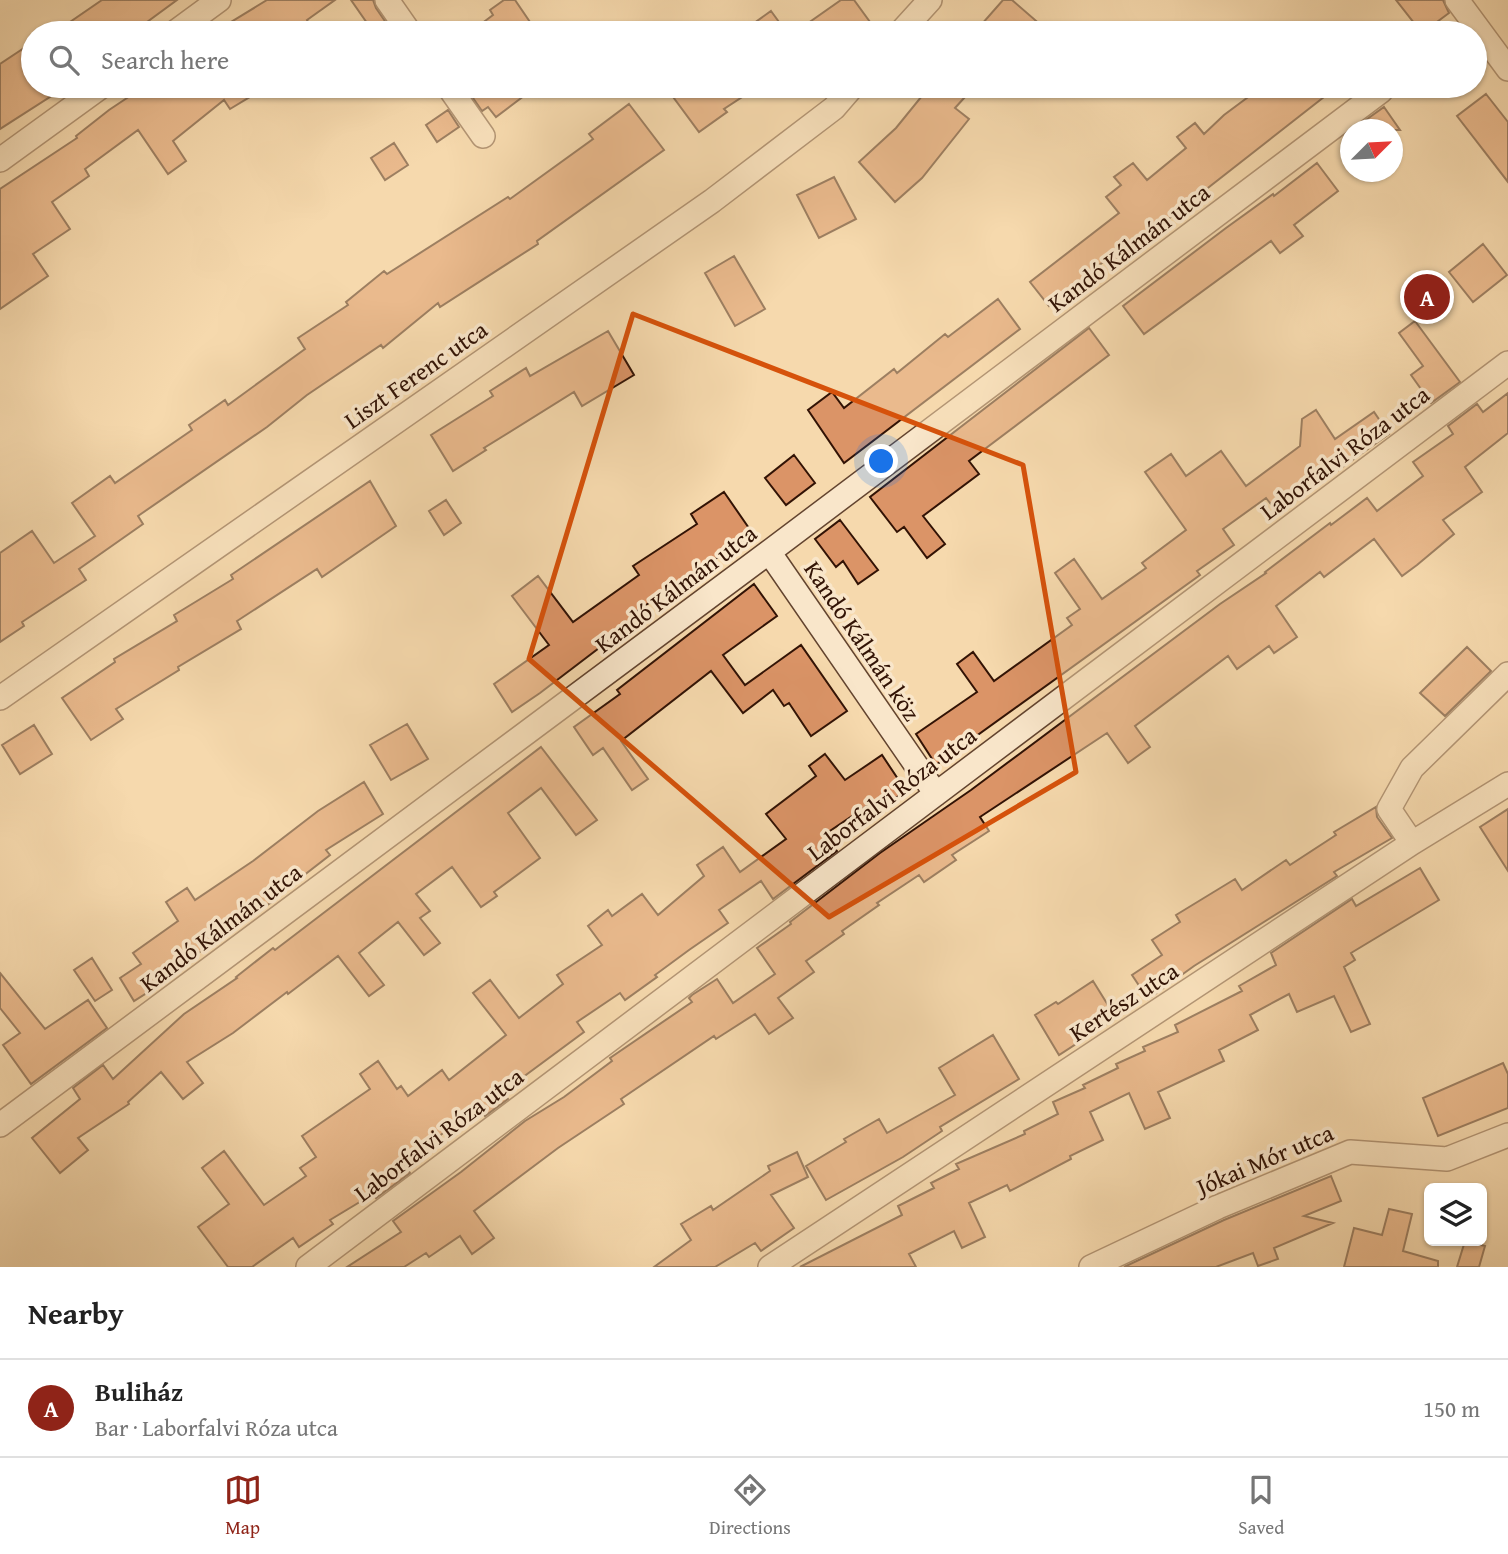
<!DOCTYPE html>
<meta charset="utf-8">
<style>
body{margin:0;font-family:"Gentium Book Plus",serif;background:#f2f2f2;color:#222}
.controls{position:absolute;right:21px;bottom:21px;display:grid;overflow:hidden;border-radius:10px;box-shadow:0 2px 5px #0004}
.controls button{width:63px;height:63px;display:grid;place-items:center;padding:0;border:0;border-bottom:2px solid #e0e0e0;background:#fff;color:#222;font:35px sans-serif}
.compass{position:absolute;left:1340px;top:119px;width:63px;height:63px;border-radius:50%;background:#fff;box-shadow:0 2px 5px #0004;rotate:66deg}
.you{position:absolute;left:882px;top:462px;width:24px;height:24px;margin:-18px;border:5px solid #fff;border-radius:50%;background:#1a73e8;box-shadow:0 0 0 10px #1a73e833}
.badge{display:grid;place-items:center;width:46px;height:46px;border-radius:50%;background:#8f2418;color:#fff;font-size:23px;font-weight:700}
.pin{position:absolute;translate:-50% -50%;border:4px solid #fff;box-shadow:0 2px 7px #0006}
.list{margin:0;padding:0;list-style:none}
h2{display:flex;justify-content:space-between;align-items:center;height:91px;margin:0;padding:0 28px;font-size:30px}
h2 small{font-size:23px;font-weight:400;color:#767676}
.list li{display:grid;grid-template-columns:46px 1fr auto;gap:21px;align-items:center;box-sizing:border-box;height:98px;padding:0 28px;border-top:2px solid #e0e0e0}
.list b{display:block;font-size:26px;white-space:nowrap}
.list p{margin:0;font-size:23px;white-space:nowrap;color:#767676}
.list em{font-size:23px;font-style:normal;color:#767676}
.icon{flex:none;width:38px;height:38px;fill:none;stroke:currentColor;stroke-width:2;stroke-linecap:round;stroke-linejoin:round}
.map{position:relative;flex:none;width:1508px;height:1267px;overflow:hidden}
.search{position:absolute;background:#fff;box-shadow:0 2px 5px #0004;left:21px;right:21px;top:21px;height:77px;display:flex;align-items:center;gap:18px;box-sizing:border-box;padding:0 24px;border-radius:38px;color:#767676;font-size:26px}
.sheet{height:189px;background:#fff}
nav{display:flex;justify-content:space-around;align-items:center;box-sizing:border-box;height:98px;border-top:2px solid #e0e0e0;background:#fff;font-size:19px;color:#767676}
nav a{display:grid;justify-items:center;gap:4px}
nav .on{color:#8f2418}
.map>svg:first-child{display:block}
.building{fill:#db9467;stroke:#321305;stroke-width:2}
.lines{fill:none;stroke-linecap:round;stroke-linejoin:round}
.minor-casing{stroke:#63442f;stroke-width:26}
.minor{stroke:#f9e6ca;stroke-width:23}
.marked{fill:none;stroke:#d6520b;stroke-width:5;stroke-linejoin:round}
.labels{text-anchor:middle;stroke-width:7;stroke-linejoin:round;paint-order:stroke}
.street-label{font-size:24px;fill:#321305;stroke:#f9e6ca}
</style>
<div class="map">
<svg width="1508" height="1267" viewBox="0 0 1508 1267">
<rect width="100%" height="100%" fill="#f6d9ad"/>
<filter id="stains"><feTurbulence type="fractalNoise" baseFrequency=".00286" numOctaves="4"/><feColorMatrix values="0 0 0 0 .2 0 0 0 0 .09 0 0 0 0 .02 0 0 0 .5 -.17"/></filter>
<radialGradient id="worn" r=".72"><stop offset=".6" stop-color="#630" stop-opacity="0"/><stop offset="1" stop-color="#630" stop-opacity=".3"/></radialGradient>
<path class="building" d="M102,0H177L132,33H54Z
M267,0H335L307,20L314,33H213Z
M351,0H373L376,8L391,30L386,33H374Z
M504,0H515L532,25L520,33H469L493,15L490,10Z
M841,0H854L870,22L854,33H794Z
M1003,0H1012L1050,33H974Z
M1396,0H1443L1449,13L1422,33Z
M771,11L787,33H740Z
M33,42V86H67L0,129V64Z
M145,86H268L230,109L224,100L173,141L186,161L168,174L138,130L85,169L89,176L52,202L70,229L33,254L48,276L0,309V189L77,138L76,136L109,110Z
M472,86H537L496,117L488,107L482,111L471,95L477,91Z
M665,86H759L724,109L727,112L699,132Z
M930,86H975L955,108L969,119L922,178L895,202L859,162L896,128Z
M1263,86H1338L1112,263L1108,258L1049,306L1030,282L1119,213L1106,197L1121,185L1114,177L1133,163L1147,180L1186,148L1177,137L1195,123L1204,134L1224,115Z
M1486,94L1508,122V182L1457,116Z
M629,104L664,150L537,241L538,244L440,307L438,303L383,348L381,345L307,395L267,427L138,516L143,524L79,569L86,580L22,622L24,626L0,642V553L32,531L54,563L95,536L72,503L110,476L115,483L192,430L189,425L225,400L228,405L305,349L298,338L348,305L346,302L384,271L387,274L508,197L510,199L593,139L589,134Z
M1384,107L1400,130H1353L1363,122Z
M448,110L459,127L437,142L426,125Z
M394,143L408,165L385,180L371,158Z
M1317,163L1338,191L1294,225L1303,236L1280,253L1271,241L1144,334L1123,306L1226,228L1273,194L1274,196Z
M834,177L856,219L819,238L797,195Z
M1483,244L1507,275L1473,302L1449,272Z
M734,256L765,309L735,326L705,273Z
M998,299L1020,329L844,463L808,410L832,392L844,408L894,369L897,373L945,334L948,337Z
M1415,321L1460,382L1431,403L1411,375L1423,366L1399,333Z
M1089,328L1109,355L969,461L979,474L923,516L945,544L927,558L904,527L897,532L870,497Z
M608,331L634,375L582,406L574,392L484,448L486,450L453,471L431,435L493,396L490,391L526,368L530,376Z
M1508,393V433L1465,467L1482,492L1443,520L1454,534L1417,565L1402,576L1374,539L1324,577L1320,572L1276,606L1297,637L1274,653L1269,646L1237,669L1228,656L1135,726L1150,747L1128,763L1107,733L980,817L989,831L952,855L956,860L924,882L919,875L877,903L879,905L842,931L844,934L806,961L814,972L778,998L793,1018L769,1034L755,1014L716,1039L714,1036L621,1099L624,1104L558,1148L474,1211L494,1238L472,1254L460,1236L429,1257L426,1253L404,1267H347L401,1232L393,1221L461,1172L525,1121L564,1097L612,1061L610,1058L692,1002L689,998L692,995L717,979L733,1003L775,974L757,948L791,924L790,922L880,853L971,790L1220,604L1266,573L1265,572L1330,523L1331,525L1367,498L1377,511L1423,476L1413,462L1453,434L1448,426L1477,404L1483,412Z
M1316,410L1335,439L1374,412L1389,434L1278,513L1266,498L1223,529L1234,545L1197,571L1200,575L936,765L916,734L977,692L957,664L973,652L994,681L1072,625L1067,618L1080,609L1055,573L1074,559L1102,599L1146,568L1142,563L1186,530L1145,472L1171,454L1186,476L1221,451L1246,486L1300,446L1302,419Z
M794,455L815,483L786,505L765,478Z
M370,481L396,526L322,577L317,569L237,621L241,629L178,667L179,670L116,709L123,719L91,740L62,698L115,662L114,659L177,621L174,615L233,579L231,575Z
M724,492L753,534L637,611L641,616L540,693L512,712L494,684L549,645L512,596L538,576L573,622L639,575L633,566L697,524L691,514Z
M446,500L461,523L444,535L429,511Z
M840,520L878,570L858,584L843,561L836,567L815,539Z
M754,584L777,616L723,655L745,685L801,645L847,711L811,736L789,703L784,706L773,690L743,713L711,671L621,741L648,779L632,790L603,748L593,755L574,727L620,694L617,690Z
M1467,647L1491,671L1445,716L1420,693Z
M407,724L428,759L391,780L370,745Z
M34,725L52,754L20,774L2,745Z
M541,747L597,820L576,835L541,788L508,813L540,858L494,892L497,896L481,907L452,867L416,894L430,911L420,918L440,943L424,955L398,922L359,953L384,985L369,996L338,956L288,994L287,992L233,1033L187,1062L203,1083L183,1099L161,1072L128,1102L129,1104L78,1138L88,1150L60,1173L32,1138L80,1099L73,1088L103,1065L113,1079L184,1014L237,978L236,977L273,948L275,950Z
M825,754L845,780L882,755L906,791L872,814L867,806L824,835L837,851L773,899L761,881L719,910L728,923L689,950L655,975L657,977L625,1000L620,993L577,1022L584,1032L511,1086L503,1093L508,1099L485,1116L479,1107L431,1142L434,1147L405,1166L410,1173L376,1198L373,1194L330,1220L333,1224L299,1247L293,1238L252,1267H228L198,1227L229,1204L202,1168L224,1151L264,1205L306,1176L300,1168L316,1157L302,1136L370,1089L360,1074L378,1061L397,1089L401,1086L408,1096L442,1070L449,1080L506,1035L473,993L490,980L519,1018L563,984L557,975L602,945L588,926L608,910L612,916L642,894L658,915L704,876L697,865L723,847L740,872L786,839L766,814L816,776L809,766Z
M364,782L383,814L326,850L330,855L272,900L273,901L170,973L171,975L161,984L134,1001L120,978L141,964L133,953L178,921L166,902L187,888L195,900L253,861L318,811Z
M1376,807L1377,817L1392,838L1334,872L1337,876L1194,966L1148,999L1132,975L1162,955L1152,940L1180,922L1176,915L1235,879L1242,890L1286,860L1290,865L1336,835L1334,832Z
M1508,809V871L1480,827Z
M1420,868L1439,900L1351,953L1355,960L1344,967L1370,1024L1351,1032L1334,996L1297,1012L1289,994L1250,1015L1258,1030L1219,1050L1224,1061L1158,1092L1170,1118L1145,1129L1129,1093L1090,1112L1103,1140L1070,1156L1071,1159L1010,1191L1007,1185L969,1203L985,1237L962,1248L954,1231L909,1254L916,1267H800L902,1215L898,1206L934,1188L931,1183L959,1169L956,1164L1025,1134L1024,1131L1058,1114L1053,1102L1085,1088L1083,1085L1118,1068L1116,1064L1145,1051L1143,1047L1178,1032L1175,1025L1242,991L1239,986L1276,965L1271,953L1352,899L1356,906Z
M92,958L112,990L95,1001L74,970Z
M0,973L45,1029L88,1000L107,1028L31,1084L3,1045L20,1033L0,1008Z
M1093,981L1116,1018L1059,1055L1035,1015L1056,1002L1058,1004Z
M993,1035L1019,1079L940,1127L942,1131L903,1157L826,1200L806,1166L846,1142L844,1139L879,1119L887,1133L955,1095L939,1068Z
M1503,1063L1508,1074V1108L1438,1136L1423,1098Z
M797,1152L808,1177L771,1195L794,1228L761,1251L755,1243L715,1267H654L691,1240L681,1224L711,1206L713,1210L770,1171L768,1166Z
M1331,1176L1341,1201L1304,1216L1333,1223L1274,1248L1278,1259L1258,1266L1253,1253L1216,1267H1124L1224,1220Z
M1389,1209L1412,1214L1403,1251L1438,1261V1267H1344L1354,1228L1382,1235Z
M1465,1241L1485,1246L1479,1267H1457Z"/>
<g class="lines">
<defs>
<path id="minor" d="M387,0L410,33
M1457,0L1508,69
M174,33L219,0
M900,33L930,0
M448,86L483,136
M0,160L102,86
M769,552L936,794
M0,698L712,201L834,108L853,86
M1412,843L1389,809L1412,768L1508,674
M0,1125L769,552L1381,91
M308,1267L1508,363
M770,1267L1412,843L1508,784
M1091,1267L1218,1207L1350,1152L1447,1159L1508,1135"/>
</defs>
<use href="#minor" class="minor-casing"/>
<use href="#minor" class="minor"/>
</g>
<path d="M0 0H1508V1267H0ZM633,314L1023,465L1076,772L829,917L529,659Z" fill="#f6d9ad" fill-opacity=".55" fill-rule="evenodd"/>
<path class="marked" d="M633,314L1023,465L1076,772L829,917L529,659Z"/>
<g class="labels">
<g class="street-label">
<text transform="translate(1129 248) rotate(-37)" y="8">Kandó Kálmán utca</text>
<text transform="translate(416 375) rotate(-35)" y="8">Liszt Ferenc utca</text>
<text transform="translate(1345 453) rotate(-37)" y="8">Laborfalvi Róza utca</text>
<text transform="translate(676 589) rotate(-37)" y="8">Kandó Kálmán utca</text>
<text transform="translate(862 641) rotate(56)" y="8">Kandó Kálmán köz</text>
<text transform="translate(892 794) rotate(-37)" y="8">Laborfalvi Róza utca</text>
<text transform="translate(221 928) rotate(-37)" y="8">Kandó Kálmán utca</text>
<text transform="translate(1124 1002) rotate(-33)" y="8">Kertész utca</text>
<text transform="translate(439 1135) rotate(-37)" y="8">Laborfalvi Róza utca</text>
<text transform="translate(1265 1160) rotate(-23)" y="8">Jókai Mór utca</text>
</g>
</g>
<rect width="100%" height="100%" filter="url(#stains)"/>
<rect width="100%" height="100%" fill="url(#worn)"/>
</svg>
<div class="controls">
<button><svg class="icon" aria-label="layers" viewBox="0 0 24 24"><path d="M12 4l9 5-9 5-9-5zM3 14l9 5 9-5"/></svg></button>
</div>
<svg class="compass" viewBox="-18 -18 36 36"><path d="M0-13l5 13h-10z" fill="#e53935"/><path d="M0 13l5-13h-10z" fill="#767676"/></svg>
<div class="you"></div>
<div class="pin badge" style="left:1427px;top:297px">A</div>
<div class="search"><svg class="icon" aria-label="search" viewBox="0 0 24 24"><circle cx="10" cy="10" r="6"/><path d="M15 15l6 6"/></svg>Search here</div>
</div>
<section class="sheet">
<h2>Nearby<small></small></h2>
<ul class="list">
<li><span class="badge">A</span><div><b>Buliház</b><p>Bar · Laborfalvi Róza utca</p></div><em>150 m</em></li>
</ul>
</section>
<nav>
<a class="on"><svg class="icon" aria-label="map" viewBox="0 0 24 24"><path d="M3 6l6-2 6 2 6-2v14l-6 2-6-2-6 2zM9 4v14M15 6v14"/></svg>Map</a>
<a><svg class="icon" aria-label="directions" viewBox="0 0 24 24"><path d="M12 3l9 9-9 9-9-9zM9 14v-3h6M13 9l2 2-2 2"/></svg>Directions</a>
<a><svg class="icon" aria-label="saved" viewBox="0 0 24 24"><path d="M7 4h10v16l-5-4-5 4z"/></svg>Saved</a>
</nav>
